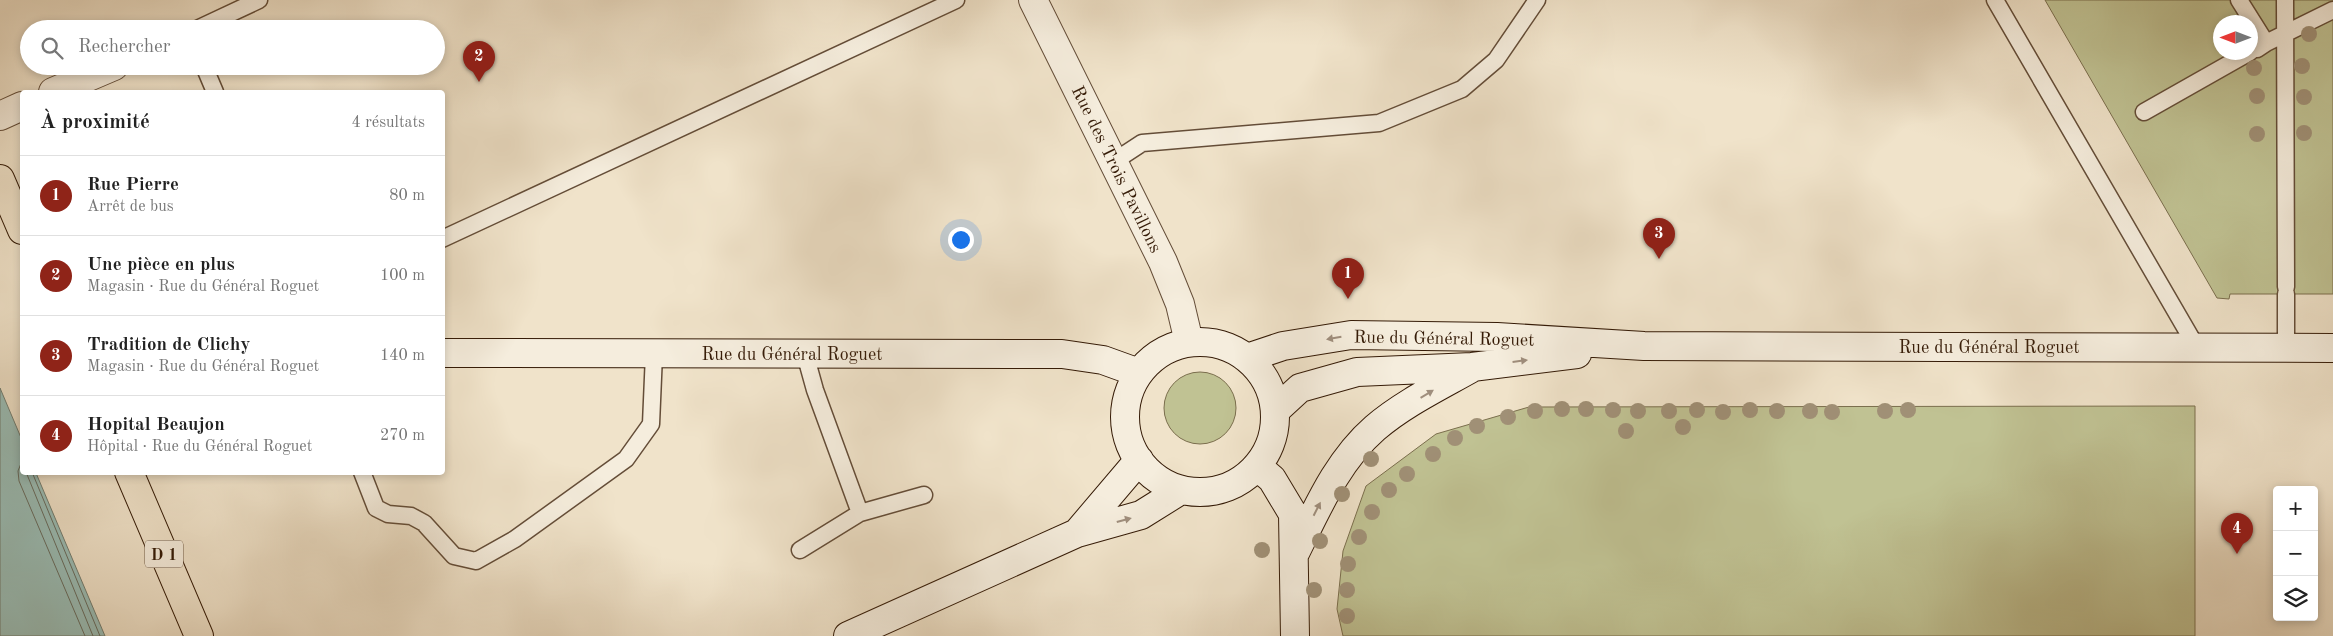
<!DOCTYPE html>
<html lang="fr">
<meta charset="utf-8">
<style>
body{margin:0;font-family:"Old Standard TT",serif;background:#f2f2f2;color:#222}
.controls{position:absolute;right:15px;bottom:15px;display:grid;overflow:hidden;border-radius:5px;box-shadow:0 2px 8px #0003}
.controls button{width:45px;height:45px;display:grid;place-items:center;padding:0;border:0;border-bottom:1px solid #e0e0e0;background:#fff;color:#222;font:25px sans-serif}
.compass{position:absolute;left:2213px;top:15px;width:45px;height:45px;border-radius:50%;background:#fff;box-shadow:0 2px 8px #0003;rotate:270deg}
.you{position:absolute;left:960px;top:239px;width:18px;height:18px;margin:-12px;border:4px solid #fff;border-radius:50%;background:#1a73e8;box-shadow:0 0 0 8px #1a73e833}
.badge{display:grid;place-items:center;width:32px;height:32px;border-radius:50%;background:#8f2418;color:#fff;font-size:16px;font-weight:700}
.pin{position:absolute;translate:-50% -41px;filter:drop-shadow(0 1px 2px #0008)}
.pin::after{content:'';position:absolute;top:26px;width:18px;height:15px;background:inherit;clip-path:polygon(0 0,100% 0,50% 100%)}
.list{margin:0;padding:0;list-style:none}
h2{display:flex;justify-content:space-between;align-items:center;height:65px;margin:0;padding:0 20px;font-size:21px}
h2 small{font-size:16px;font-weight:400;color:#767676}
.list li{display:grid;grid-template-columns:32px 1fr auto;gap:15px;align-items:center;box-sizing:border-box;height:80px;padding:0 20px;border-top:1px solid #e0e0e0}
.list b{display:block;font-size:19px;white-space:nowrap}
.list p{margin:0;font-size:16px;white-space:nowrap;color:#767676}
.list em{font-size:16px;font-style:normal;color:#767676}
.icon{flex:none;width:28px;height:28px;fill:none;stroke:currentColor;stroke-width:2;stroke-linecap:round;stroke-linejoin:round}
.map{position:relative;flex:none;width:2333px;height:636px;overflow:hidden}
.search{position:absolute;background:#fff;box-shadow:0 2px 8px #0003;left:20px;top:20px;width:425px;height:55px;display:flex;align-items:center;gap:12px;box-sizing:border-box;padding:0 18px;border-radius:28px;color:#767676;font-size:19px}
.panel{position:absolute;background:#fff;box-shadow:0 2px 8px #0003;left:20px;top:90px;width:425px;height:385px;border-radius:5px}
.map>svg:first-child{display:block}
.green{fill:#c0c293;stroke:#7a6e4d;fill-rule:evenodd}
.water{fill:#9abeb7;stroke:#727d71}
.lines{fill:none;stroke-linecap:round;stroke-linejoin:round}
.shore{stroke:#686c5f;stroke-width:1}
.lane-casing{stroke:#644d38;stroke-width:19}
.street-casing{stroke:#644d38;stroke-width:30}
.secondary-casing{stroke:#351b07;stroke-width:30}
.primary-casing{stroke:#351b07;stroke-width:30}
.lane{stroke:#f5eddd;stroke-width:16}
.street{stroke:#f5eddd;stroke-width:28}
.secondary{stroke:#f5eddd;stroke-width:28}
.primary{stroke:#f0e3ca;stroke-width:28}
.tree{fill:#a09076}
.oneway{fill:#9f8e7d}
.labels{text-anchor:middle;stroke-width:4;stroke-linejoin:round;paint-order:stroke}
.shield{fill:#f5eddd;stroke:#6f5a47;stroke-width:1}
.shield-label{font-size:16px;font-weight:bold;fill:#351b07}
.street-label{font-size:18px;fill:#351b07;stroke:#f5eddd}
</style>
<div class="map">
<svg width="2333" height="636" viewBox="0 0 2333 636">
<rect width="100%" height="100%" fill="#f0e3ca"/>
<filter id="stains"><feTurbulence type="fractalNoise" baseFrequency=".004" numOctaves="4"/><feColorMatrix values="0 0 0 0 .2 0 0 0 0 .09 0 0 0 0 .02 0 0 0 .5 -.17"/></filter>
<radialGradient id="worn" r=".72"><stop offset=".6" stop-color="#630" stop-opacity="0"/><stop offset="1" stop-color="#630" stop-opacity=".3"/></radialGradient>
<path class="green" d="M2045,0H2333V294H2230L2229,299L2217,298ZM2220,22H2250V52H2220Z
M1164 408a36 36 0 1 1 72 0a36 36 0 1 1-72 0Z
M2195,406V636H1343L1337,609L1343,551L1366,486L1436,434L1529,407Z"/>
<path class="water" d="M0,388L22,440V472L36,473L105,636H0Z"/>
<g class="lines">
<path class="shore" d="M22,461L18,471L19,481L85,636
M26,472L93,636
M32,472L100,636"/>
<defs>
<path id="lane" d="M1995,0L2197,348
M2239,0L2266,43L2257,49
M2285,0L2286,287
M197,29L259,0
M2266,43L2333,10
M204,66L215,92
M2144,112L2250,52
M1113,162L1142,143L1379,123L1462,89L1496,60L1537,0
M442,239L956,0
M2286,294V348
M362,472L376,508L388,514L411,516L424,523L454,556L476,561L515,539L626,459L651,424L654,354
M860,513L924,495
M800,550L860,513L815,390L805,354"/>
<path id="street" d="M1033,0L1163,262L1180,304L1189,342
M53,92L114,66
M0,116L22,106"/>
<path id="secondary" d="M1125 417a75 75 0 1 1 150 0a75 75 0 1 1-150 0Z
M442,353L1062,354L1103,360L1139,373
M1247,358L1283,346L1351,335L1497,337L1644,346L2333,348
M1275,411L1300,388L1357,372L1472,367L1577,354
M1258,467L1272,479L1293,514L1295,636
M1077,533L1139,460
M1295,553C1317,509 1337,461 1375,428C1403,404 1438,387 1470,369
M848,636L1077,533L1141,515L1181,490"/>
<path id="primary" d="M0,179L22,230
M129,472L199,636"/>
</defs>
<use href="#lane" class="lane-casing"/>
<use href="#street" class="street-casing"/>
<use href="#secondary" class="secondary-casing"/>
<use href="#primary" class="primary-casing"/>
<use href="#lane" class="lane"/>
<use href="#street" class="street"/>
<use href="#secondary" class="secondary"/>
<use href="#primary" class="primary"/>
</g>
<g class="tree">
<circle cx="2309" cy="34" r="8"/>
<circle cx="2302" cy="66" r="8"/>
<circle cx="2254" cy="68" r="8"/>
<circle cx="2257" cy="96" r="8"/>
<circle cx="2304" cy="97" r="8"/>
<circle cx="2304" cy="133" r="8"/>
<circle cx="2257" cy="134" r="8"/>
<circle cx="1562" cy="409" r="8"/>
<circle cx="1586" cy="409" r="8"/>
<circle cx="1613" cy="410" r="8"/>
<circle cx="1697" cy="410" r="8"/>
<circle cx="1750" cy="410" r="8"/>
<circle cx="1908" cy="410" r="8"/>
<circle cx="1535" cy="411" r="8"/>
<circle cx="1638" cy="411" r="8"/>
<circle cx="1669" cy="411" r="8"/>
<circle cx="1777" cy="411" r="8"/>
<circle cx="1810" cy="411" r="8"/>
<circle cx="1885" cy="411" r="8"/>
<circle cx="1723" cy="412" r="8"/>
<circle cx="1832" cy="412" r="8"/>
<circle cx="1508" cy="417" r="8"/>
<circle cx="1477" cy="426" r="8"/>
<circle cx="1683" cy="427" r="8"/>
<circle cx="1626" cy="431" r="8"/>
<circle cx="1455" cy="438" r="8"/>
<circle cx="1433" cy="454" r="8"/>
<circle cx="1371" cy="459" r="8"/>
<circle cx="1407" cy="474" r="8"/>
<circle cx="1389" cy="490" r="8"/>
<circle cx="1342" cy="494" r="8"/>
<circle cx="1372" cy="512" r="8"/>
<circle cx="1359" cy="537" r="8"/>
<circle cx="1320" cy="541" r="8"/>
<circle cx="1262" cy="550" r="8"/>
<circle cx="1348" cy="564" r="8"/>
<circle cx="1314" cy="590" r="8"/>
<circle cx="1347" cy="590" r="8"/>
<circle cx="1347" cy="616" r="8"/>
</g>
<defs><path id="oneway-solid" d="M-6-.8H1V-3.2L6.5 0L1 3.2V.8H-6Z" transform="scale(1.25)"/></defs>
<g class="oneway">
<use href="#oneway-solid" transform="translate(1334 338) rotate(170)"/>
<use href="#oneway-solid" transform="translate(1520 361) rotate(-7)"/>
<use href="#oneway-solid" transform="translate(1427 394) rotate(-31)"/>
<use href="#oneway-solid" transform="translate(1317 509) rotate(-63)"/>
<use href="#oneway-solid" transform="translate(1124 520) rotate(-15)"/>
</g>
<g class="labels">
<rect class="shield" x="145" y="540.5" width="38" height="27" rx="4"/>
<g class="shield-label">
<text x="164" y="560">D 1</text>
</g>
<g class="street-label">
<text transform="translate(1117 169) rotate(64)" y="6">Rue des Trois Pavillons</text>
<text transform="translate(1444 338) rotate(1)" y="6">Rue du Général Roguet</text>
<text x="1989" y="353">Rue du Général Roguet</text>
<text x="792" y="360">Rue du Général Roguet</text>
</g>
</g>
<rect width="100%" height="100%" filter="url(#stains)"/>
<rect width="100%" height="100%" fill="url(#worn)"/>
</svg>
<div class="controls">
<button>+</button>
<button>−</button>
<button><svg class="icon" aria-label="layers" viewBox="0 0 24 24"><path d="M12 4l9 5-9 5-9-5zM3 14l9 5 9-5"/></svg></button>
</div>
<svg class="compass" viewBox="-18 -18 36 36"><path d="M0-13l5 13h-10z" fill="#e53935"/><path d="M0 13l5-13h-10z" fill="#767676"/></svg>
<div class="you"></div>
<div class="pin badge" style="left:1348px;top:299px">1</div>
<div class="pin badge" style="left:479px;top:82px">2</div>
<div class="pin badge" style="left:1659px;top:259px">3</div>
<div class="pin badge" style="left:2237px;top:554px">4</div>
<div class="search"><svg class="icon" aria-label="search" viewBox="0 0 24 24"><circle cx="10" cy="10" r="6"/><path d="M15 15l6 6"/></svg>Rechercher</div>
<section class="panel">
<h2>À proximité<small>4 résultats</small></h2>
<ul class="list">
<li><span class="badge">1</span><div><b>Rue Pierre</b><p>Arrêt de bus</p></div><em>80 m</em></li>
<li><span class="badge">2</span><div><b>Une pièce en plus</b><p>Magasin · Rue du Général Roguet</p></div><em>100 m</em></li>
<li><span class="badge">3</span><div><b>Tradition de Clichy</b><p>Magasin · Rue du Général Roguet</p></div><em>140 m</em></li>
<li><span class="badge">4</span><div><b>Hopital Beaujon</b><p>Hôpital · Rue du Général Roguet</p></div><em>270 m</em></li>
</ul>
</section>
</div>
